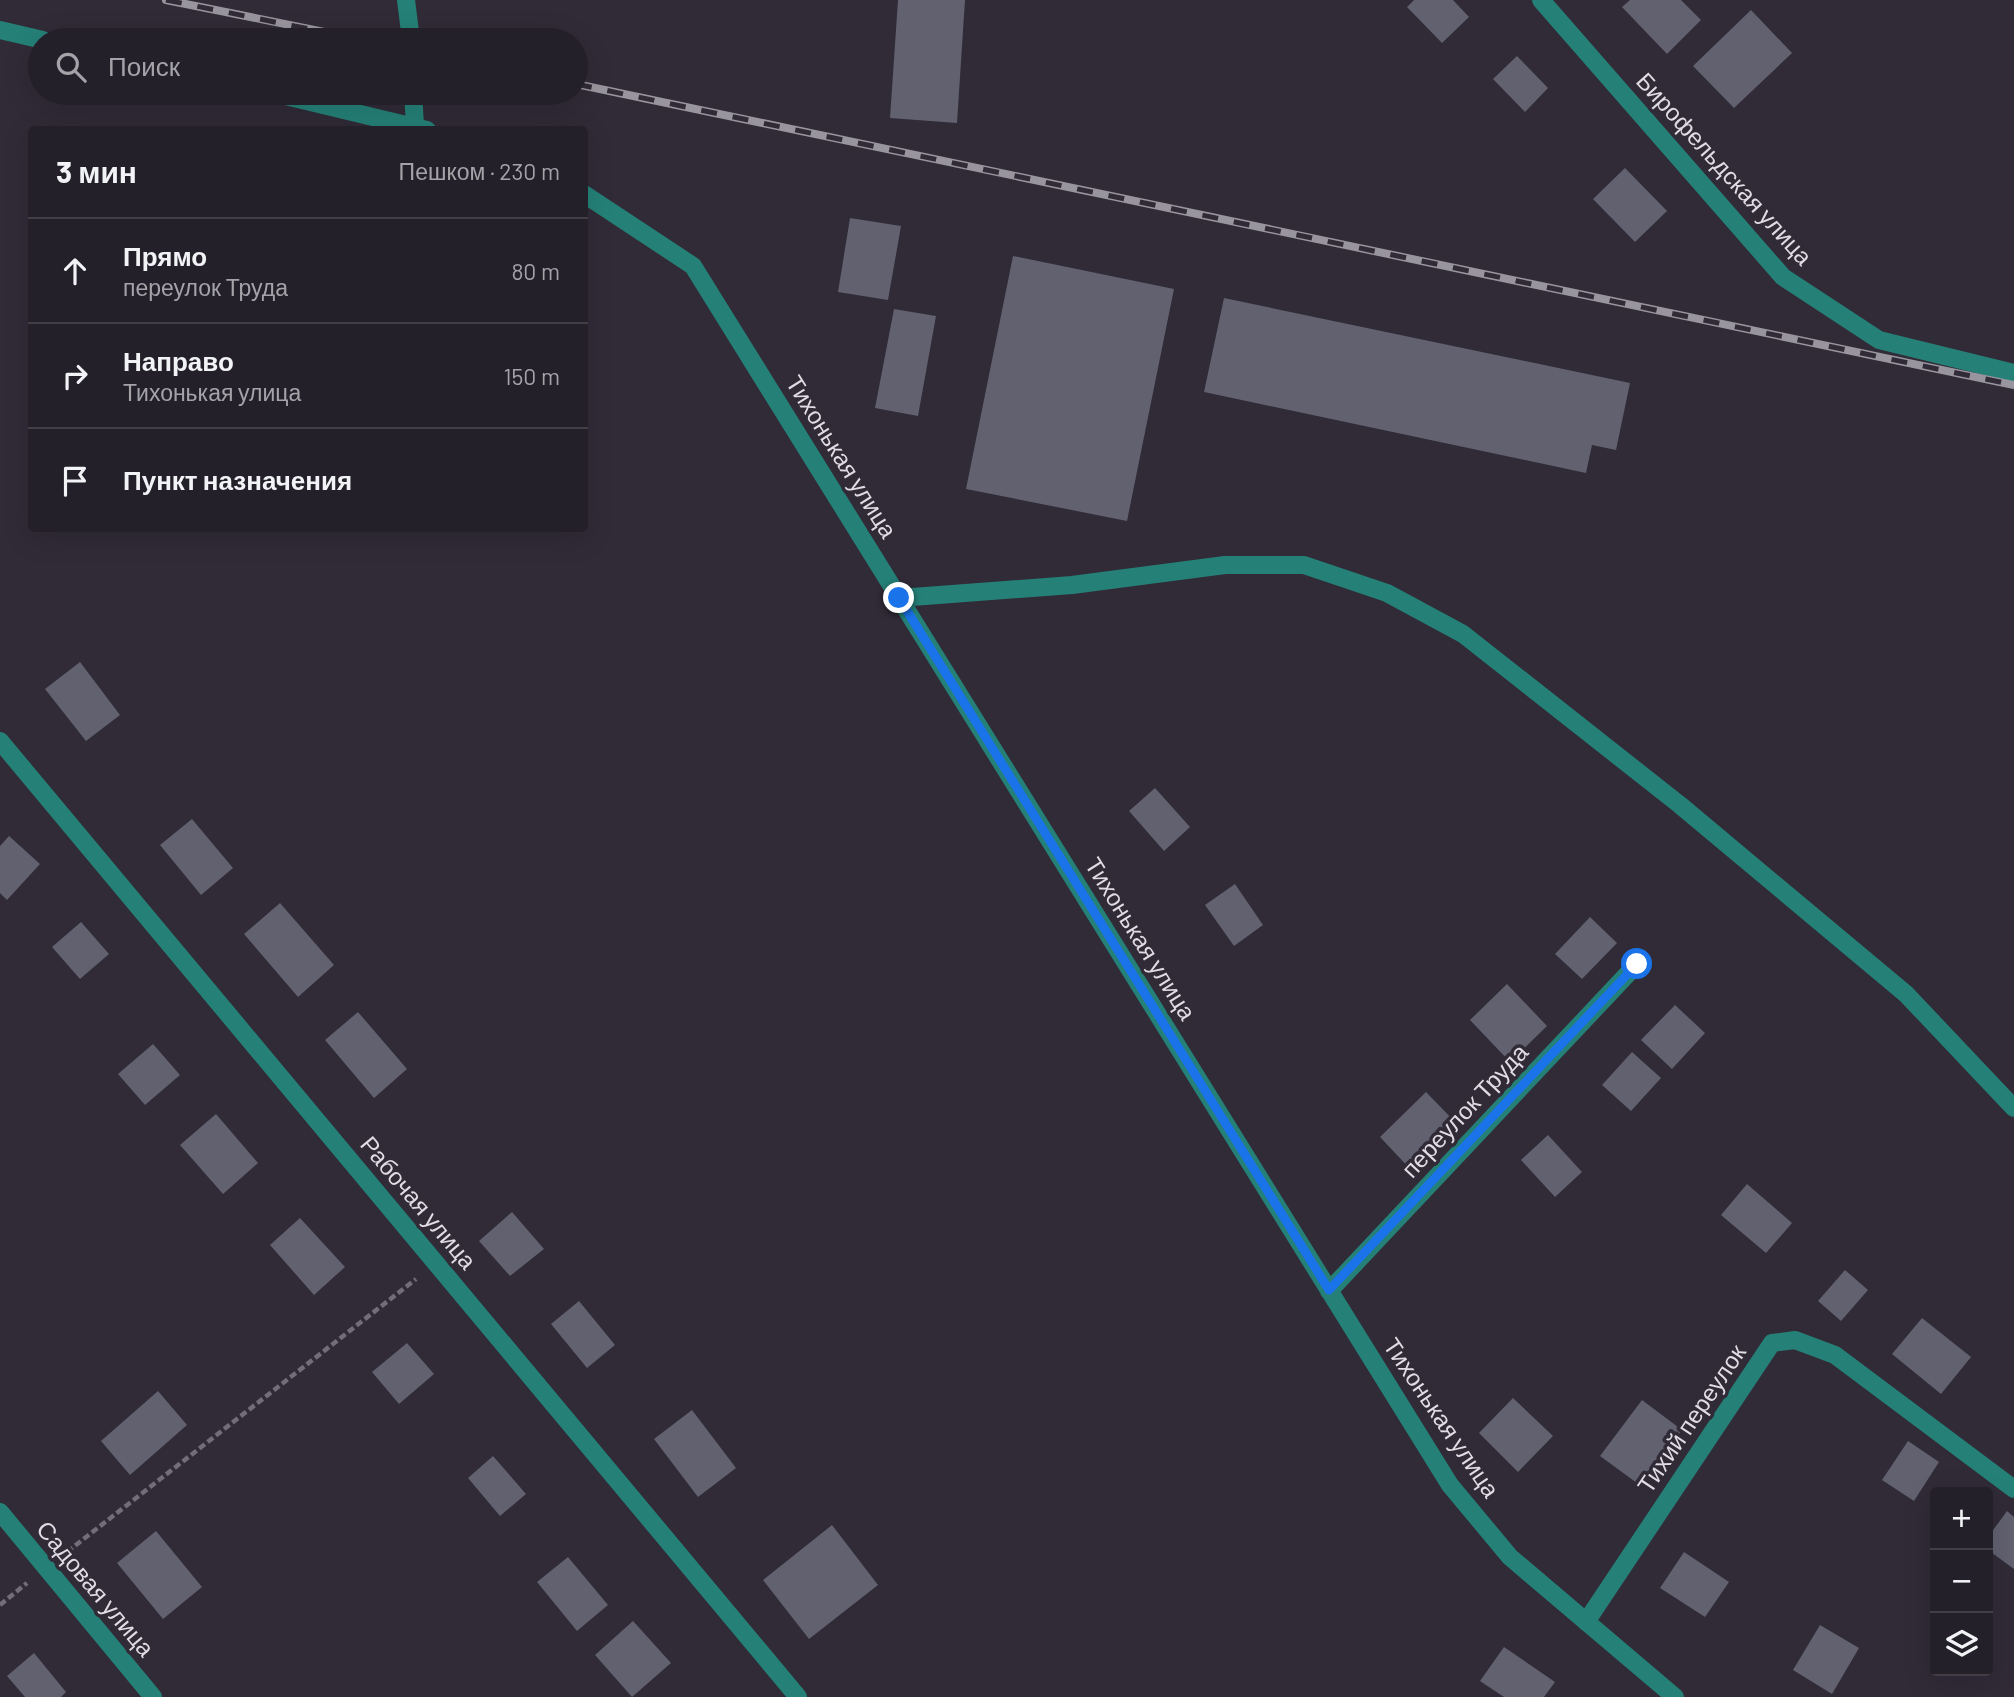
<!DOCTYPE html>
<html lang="ru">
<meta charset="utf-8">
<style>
body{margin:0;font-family:Barlow,sans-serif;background:#302d35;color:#f1f3f6}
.controls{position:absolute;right:21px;bottom:21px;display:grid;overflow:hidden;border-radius:7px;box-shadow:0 7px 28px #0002}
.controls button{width:63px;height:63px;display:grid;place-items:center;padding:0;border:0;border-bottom:2px solid #413e46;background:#242029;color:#f1f3f6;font:35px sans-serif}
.stop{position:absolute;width:21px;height:21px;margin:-16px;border:5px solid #1a73e8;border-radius:50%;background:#fff}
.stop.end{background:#1a73e8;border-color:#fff;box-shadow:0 2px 7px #0008}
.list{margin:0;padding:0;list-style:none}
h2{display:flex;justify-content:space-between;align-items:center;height:91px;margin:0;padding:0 28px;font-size:30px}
h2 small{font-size:23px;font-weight:400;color:#a3a3a8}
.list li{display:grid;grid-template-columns:46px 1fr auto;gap:21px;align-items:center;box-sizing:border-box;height:105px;padding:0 28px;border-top:2px solid #413e46}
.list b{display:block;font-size:26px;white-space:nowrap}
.list p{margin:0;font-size:23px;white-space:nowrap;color:#a3a3a8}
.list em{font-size:23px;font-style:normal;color:#a3a3a8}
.icon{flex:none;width:38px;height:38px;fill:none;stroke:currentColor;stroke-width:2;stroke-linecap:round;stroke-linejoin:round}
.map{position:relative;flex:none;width:2014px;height:1697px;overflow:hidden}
.search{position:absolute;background:#242029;box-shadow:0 7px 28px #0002;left:28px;top:28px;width:560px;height:77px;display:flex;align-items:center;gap:18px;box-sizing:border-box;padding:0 24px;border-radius:38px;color:#a3a3a8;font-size:26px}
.panel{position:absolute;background:#242029;box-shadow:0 7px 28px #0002;left:28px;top:126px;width:560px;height:406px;border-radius:7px}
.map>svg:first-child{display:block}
.building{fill:#616170}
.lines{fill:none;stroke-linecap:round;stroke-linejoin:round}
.path{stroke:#726e79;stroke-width:4.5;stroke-dasharray:7 3.5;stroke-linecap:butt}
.minor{stroke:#258177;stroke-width:18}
.rail-casing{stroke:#98959e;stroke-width:8}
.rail{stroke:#302b37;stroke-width:5;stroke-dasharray:16;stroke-linecap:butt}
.route{stroke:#1a73e8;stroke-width:9}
.labels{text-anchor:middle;stroke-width:7;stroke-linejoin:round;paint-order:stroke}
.street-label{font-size:24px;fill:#dfdce4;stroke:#302b37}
</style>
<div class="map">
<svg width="2014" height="1697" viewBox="0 0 2014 1697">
<rect width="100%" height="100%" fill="#302b37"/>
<path class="building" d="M898,0H965L957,123L890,118Z
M1414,0H1453L1469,17L1442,43L1407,7Z
M1630,0H1681L1701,20L1667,54L1622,7Z
M1751,10L1792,53L1734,108L1693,66Z
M1517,56L1548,88L1525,112L1493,79Z
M1625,168L1667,211L1635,242L1593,199Z
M850,218L901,226L888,300L838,292Z
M1013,256L1174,289L1127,521L966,489Z
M1224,298L1630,383L1616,450L1592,445L1586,473L1204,392Z
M894,309L936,316L918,416L875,408Z
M80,662L120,715L86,741L45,689Z
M1155,788L1190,827L1164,851L1129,811Z
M192,819L233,868L201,895L160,845Z
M9,836L40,864L7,900L0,893V846Z
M1235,884L1263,925L1234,946L1205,905Z
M280,903L334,965L298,997L244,934Z
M1590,917L1617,943L1582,979L1555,954Z
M81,922L109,954L80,979L52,947Z
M1507,984L1547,1026L1510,1062L1470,1020Z
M1675,1005L1705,1033L1672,1069L1641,1040Z
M358,1012L407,1069L374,1098L325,1040Z
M153,1044L180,1075L145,1105L118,1074Z
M1632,1052L1661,1078L1631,1111L1602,1085Z
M1426,1092L1459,1126L1412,1171L1380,1137Z
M216,1114L258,1163L223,1194L180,1145Z
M1548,1135L1582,1172L1555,1197L1521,1160Z
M1747,1184L1792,1223L1766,1253L1721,1215Z
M512,1212L544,1249L510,1276L479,1241Z
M300,1218L345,1267L314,1295L270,1245Z
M1845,1270L1868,1290L1841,1321L1818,1301Z
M579,1301L615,1345L587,1368L551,1324Z
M1922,1318L1971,1357L1941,1394L1892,1354Z
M407,1343L434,1374L399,1404L372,1372Z
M158,1391L187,1425L130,1475L101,1441Z
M1513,1398L1553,1436L1518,1472L1479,1433Z
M1642,1400L1682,1430L1641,1486L1600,1456Z
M692,1410L736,1468L698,1497L654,1439Z
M1908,1441L1939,1462L1914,1501L1882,1480Z
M493,1456L526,1494L500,1516L468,1478Z
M2007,1511L2014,1517V1569L1988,1550V1537Z
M832,1525L878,1585L809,1639L763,1580Z
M156,1531L202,1587L163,1619L117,1563Z
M1684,1552L1729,1582L1705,1617L1660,1588Z
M568,1557L608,1605L577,1631L537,1582Z
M633,1621L671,1663L632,1697L595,1655Z
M1820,1625L1859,1648L1832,1694L1793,1670Z
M1504,1647L1555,1682L1544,1697H1504L1480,1681Z
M34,1653L66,1692L61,1697H25L7,1676Z"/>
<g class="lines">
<path class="path" d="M67,1552L416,1279
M0,1605L27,1583"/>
<path class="minor" d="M406,0L411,40
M1541,0L1783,277L1879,340L2014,373
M0,30L43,40
M273,93L427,130
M413,93L415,125
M584,194L693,266L1450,1485L1510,1557L1675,1697
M899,598L1072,585L1225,565H1304L1387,593L1463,634L1680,805L1906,994L2014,1108
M0,741L798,1697
M1329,1291L1637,964
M0,1512L153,1697
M1586,1622L1772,1343L1795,1340L1835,1355L2014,1489"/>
<defs>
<path id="rail" d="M166,0L364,40
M576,84L2014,385"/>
</defs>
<use href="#rail" class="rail-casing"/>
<use href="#rail" class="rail"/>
</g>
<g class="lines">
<path class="route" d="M899,598L1329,1290L1637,964"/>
</g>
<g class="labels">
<g class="street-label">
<text transform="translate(1724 169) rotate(48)" y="8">Бирофельдская улица</text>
<text transform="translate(841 457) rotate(58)" y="8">Тихонькая улица</text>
<text transform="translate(1140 939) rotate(58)" y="8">Тихонькая улица</text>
<text transform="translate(1465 1111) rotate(-47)" y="8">переулок Труда</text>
<text transform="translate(418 1203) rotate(50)" y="8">Рабочая улица</text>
<text transform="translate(1441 1418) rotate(56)" y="8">Тихонькая улица</text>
<text transform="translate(1692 1419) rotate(-56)" y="8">Тихий переулок</text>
<text transform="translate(95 1589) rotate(50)" y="8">Садовая улица</text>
</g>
</g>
</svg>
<div class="controls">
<button>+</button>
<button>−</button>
<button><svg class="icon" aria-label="layers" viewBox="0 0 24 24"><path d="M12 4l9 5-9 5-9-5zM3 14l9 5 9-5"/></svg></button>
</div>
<div class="stop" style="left:1637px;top:964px"></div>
<div class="stop end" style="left:899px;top:598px"></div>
<div class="search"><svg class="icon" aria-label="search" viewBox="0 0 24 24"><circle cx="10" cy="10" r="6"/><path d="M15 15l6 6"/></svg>Поиск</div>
<section class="panel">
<h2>3 мин<small>Пешком · 230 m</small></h2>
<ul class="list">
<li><svg class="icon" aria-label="ahead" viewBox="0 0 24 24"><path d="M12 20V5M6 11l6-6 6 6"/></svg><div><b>Прямо</b><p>переулок Труда</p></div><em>80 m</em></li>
<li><svg class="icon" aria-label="right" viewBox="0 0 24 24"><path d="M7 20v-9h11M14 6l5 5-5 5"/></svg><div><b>Направо</b><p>Тихонькая улица</p></div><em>150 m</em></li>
<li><svg class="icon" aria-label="arrive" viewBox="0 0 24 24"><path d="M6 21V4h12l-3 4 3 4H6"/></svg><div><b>Пункт назначения</b></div></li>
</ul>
</section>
</div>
